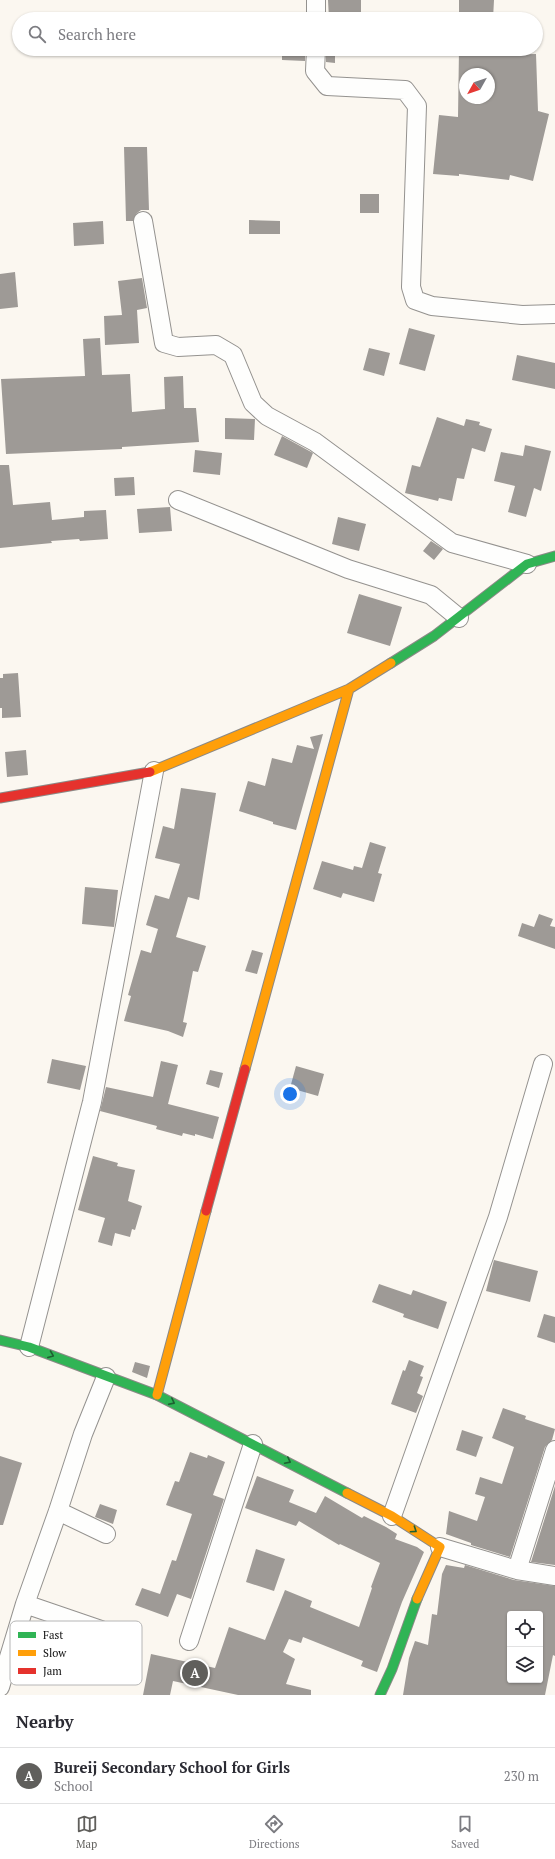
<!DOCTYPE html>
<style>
body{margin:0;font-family:"PT Serif",serif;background:#f7f7f7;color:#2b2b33}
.controls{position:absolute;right:12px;bottom:12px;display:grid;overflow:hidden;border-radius:4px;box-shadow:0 1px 3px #0004}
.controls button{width:36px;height:36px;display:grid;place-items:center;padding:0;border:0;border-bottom:1px solid #e1e1e2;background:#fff;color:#2b2b33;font:20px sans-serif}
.compass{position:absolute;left:459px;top:68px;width:36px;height:36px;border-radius:50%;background:#fff;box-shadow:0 1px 3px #0004;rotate:230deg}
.you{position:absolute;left:290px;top:1094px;width:14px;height:14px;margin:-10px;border:3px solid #fff;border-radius:50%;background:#1a73e8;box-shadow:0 0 0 6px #1a73e833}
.badge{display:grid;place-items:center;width:26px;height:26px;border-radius:50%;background:#605f5c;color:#fff;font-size:13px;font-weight:700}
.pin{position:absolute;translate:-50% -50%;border:2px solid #fff;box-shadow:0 1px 4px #0006}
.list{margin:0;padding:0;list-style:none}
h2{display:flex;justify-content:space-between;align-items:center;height:52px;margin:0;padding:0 16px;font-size:17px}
h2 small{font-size:13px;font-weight:400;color:#7c7c81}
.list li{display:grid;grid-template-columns:26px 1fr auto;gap:12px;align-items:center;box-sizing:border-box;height:56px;padding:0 16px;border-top:1px solid #e1e1e2}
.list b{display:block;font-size:15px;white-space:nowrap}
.list p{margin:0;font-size:13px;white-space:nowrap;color:#7c7c81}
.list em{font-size:13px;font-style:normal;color:#7c7c81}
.icon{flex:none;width:22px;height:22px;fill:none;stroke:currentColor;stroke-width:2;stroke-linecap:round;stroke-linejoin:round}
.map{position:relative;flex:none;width:555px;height:1695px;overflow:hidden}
.search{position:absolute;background:#fff;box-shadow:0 1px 3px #0004;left:12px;right:12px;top:12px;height:44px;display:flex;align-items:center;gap:10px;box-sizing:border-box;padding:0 14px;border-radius:22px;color:#7c7c81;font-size:15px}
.sheet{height:108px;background:#fff}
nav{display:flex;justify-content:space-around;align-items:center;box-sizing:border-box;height:56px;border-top:1px solid #e1e1e2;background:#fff;font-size:11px;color:#7c7c81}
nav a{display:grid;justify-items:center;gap:2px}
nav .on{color:#605f5c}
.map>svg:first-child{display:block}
.building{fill:#9e9a96;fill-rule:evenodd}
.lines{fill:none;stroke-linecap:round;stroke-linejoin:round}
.street-casing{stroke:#94928f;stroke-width:20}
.fast-casing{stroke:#8b8986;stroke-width:11}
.slow-casing{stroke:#8b8986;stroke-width:11}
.jam-casing{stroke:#8b8986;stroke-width:11}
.street{stroke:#fefefd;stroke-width:18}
.fast{stroke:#30b455;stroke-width:9}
.slow{stroke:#ff9f0a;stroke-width:9}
.jam{stroke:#e5322d;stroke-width:9}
.oneway{stroke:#1e6031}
.key{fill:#fff;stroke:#b6b6b6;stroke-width:1}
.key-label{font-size:11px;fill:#0d0d0d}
</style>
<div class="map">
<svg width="555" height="1695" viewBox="0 0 555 1695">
<rect width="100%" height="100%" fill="#fbf7f0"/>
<path class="building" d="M328,0H361V19H329Z
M459,0H494L493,19H459Z
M282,49H305V61L282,60Z
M326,49H335V63L326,62Z
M459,49H493V55L536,54L538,111L549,114L533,181L510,175L509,180L459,174V176L433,174L439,115L458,117ZM465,74H489V98H465Z
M124,147H147L149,210H141L137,213L133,221H126Z
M360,194H379V213H360Z
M249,220L280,221V234H249Z
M103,221L104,244L74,246L73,223Z
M15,272L18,307L0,309V274Z
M142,278L147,308L137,310L139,343L105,345L104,316L122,315L118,281Z
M409,328L435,335L425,371L399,364Z
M100,338L102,375L130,374L132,412L165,409L164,377L183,376L184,408H196L199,442L122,447V449L6,454L1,379L85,376L83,339Z
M369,348L390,353L384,376L363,370Z
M517,355L555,363V389L512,380Z
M437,417L464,426L466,419L480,422L479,425L492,429L485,452L472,448L464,479L457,478L452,501L439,498L438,501L405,493L412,465L420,467Z
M225,418L255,419L254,440L225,439Z
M282,436L313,453L307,468L274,455Z
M525,445L551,451L541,491L534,488L526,517L508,512L515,486L494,481L501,452L523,456Z
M195,450L222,453L220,475L193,472Z
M0,465H9L13,505L50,502L52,520L84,517V511L106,510L108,539L80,541L79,539L51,541L52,543L0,548Z
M134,477L135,495L115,496L114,478Z
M170,507L172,531L139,533L137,509Z
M338,517L366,524L359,551L332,544Z
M431,541L443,549L434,560L423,551Z
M359,594L402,607L390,646L347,633Z
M18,673L21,717L2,718V708H0V678H3V674Z
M323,734L296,830L273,824V822L239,811L248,781L265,786L272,758L292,763L297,745L314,749L310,737Z
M26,750L28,775L7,777L5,752Z
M181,788L216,793L199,900L188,897L176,937L206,946L198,972L193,971L183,1022L187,1023L183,1037L168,1031L124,1021L131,996L128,995L141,950L151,953L158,929L146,925L155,895L169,899L180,864L155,858L163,826L174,829Z
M370,842L386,847L378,873L382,874L374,902L343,893L341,898L313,889L322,861L353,870L354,866L362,868Z
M85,887L118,890L114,927L82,924Z
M539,914L553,919L550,926L555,927V949L518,936L522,923L534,927Z
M252,950L263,953L257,974L245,971Z
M52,1059L86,1066L80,1090L47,1083Z
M161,1061L178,1065L168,1104L219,1117L213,1139L195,1134V1136L183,1133L182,1136L156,1129L157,1126L100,1111L106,1087L153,1097Z
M296,1066L324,1074L318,1096L290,1088Z
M210,1070L223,1073L219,1088L206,1084Z
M93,1156L118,1163L117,1166L135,1170L128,1201L142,1206L135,1230L132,1229L130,1237L115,1233L112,1246L98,1242L105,1218L78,1210Z
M494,1260L538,1271L530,1302L486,1291Z
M379,1284L411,1295L413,1290L447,1302L438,1329L403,1317L404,1314L372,1302Z
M544,1314L555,1317V1343L537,1337Z
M409,1360L424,1366L420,1376L423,1377L417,1393L423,1396L416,1413L391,1404L403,1370L405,1371Z
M135,1362L150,1366L147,1378L132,1372Z
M503,1408L526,1416L525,1419L555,1429L552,1440L545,1447L510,1557L471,1545V1543L446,1534L449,1511L477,1521L485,1497L475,1494L480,1477L502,1484L514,1447L492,1438Z
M462,1430L483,1437L476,1457L456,1450Z
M190,1452L207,1458L208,1455L225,1462L213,1495L224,1499L191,1599L177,1594L168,1617L135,1605L142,1588L160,1594L172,1560L176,1561L192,1514L166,1505L175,1481L179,1482Z
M0,1456L22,1463L3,1525H0Z
M257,1476L294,1490L289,1502L316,1513L325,1496L362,1518L364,1516L386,1527L397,1534L395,1539L417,1547L424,1552L402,1602L377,1672L361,1666L363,1661L303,1637L301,1643L289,1639L283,1652L295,1659L286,1684L311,1690V1695H238L173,1681L170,1695H143L151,1654L215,1668L229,1627L265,1640L285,1590L312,1601L310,1607L359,1627L372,1588L371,1587L380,1563L340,1544L339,1545L299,1521L296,1526L245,1508Z
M555,1486V1565L531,1562Z
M100,1504L117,1510L113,1524L95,1517Z
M256,1549L285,1559L274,1591L246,1582Z
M446,1565L464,1568L465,1565L514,1580L555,1586V1656L553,1655L545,1695H403L409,1658L415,1641L428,1645L432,1614L437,1615L442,1574ZM510,1614H540V1680H510Z"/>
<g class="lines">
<defs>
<path id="street" d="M316,0V19
M316,49L315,71L327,86L405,90L417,106L411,287L415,300L432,306L522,315L555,314
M143,221L164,343L178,347L216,345L233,355L253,403L267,416L315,442L452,543L527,564
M178,500L348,569L431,595L459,618
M29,1347L92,1102L154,771
M58,1511L106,1534
M392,1516L498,1217L543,1064
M440,1547L517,1570L555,1576
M517,1570L555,1450
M25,1604L101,1630
M189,1641L253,1444
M0,1687L25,1604L58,1511L83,1434L106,1377"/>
<path id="fast" d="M391,663L434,636L527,564L555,556
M0,1340L29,1347L157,1395L347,1493
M380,1695L392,1669L417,1599"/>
<path id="slow" d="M150,772L349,689L391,663
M245,1069L349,689
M157,1395L206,1211
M347,1493L392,1516L440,1547L417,1599"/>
<path id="jam" d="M0,798L150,772
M206,1211L245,1069"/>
</defs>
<use href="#street" class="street-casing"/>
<use href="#fast" class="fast-casing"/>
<use href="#slow" class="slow-casing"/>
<use href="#jam" class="jam-casing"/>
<use href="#street" class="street"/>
<use href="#fast" class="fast"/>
<use href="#slow" class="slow"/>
<use href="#jam" class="jam"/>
</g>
<defs><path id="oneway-chevron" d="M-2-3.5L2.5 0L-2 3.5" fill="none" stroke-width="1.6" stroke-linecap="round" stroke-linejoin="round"/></defs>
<g class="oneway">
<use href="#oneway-chevron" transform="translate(51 1355) rotate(22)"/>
<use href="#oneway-chevron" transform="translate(172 1402) rotate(27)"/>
<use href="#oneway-chevron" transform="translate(288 1461) rotate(27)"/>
<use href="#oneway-chevron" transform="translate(414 1530) rotate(34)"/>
</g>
<rect x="10" y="1621" width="132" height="64" rx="6" class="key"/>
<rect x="18" y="1632" width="18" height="6" fill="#30b455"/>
<rect x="18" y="1650" width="18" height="6" fill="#ff9f0a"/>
<rect x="18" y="1668" width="18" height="6" fill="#e5322d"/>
<g class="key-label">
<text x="43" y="1639">Fast</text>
<text x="43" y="1657">Slow</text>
<text x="43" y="1675">Jam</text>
</g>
</svg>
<div class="controls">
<button><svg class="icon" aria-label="locate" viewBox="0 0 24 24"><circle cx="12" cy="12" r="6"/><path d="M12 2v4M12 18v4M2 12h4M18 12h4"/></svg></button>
<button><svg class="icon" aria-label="layers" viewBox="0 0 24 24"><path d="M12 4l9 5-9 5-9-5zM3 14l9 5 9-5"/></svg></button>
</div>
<svg class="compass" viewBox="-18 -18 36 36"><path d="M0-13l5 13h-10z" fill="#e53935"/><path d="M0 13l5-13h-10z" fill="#7c7c81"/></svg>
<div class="you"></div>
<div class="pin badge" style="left:195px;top:1673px">A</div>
<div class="search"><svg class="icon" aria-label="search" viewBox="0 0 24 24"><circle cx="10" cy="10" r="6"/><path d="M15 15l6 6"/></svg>Search here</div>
</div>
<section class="sheet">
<h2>Nearby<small></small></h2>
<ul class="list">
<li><span class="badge">A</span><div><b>Bureij Secondary School for Girls</b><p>School</p></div><em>230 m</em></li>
</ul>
</section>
<nav>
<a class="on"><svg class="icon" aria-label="map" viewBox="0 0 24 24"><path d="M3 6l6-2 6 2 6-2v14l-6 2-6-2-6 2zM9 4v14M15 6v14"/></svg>Map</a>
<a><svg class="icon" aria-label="directions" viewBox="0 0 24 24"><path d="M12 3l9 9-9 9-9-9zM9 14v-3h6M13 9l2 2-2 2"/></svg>Directions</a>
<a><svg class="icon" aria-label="saved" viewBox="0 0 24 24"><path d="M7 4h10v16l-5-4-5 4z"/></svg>Saved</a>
</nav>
